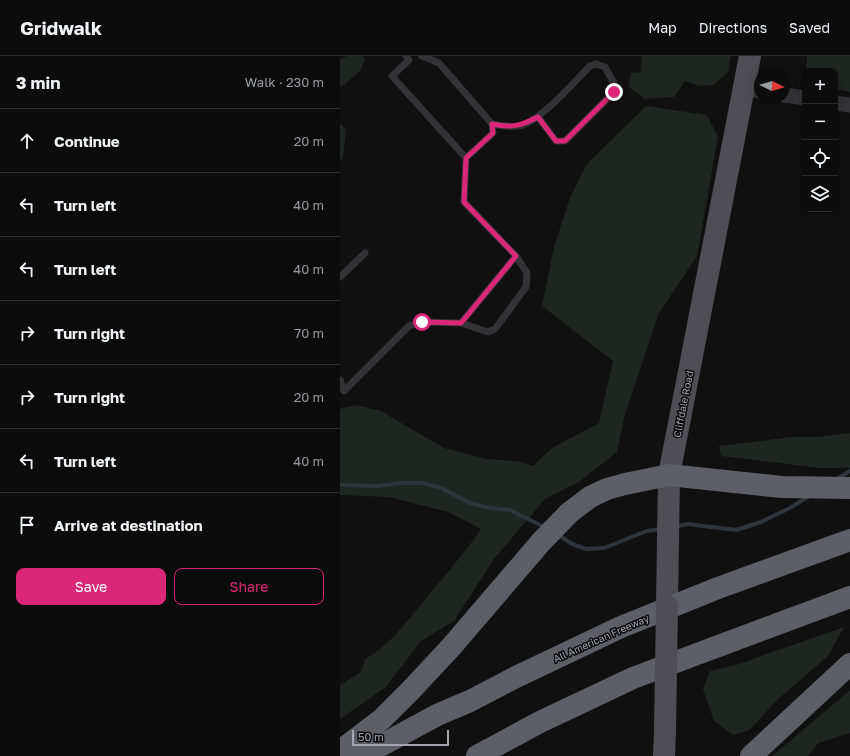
<!DOCTYPE html>
<meta charset="utf-8">
<style>
body{margin:0;font-family:"Golos Text",sans-serif;background:#151516;color:#f1f3f6}
.controls{position:absolute;right:12px;top:12px;display:grid;overflow:hidden;border-radius:8px;box-shadow:0 2px 10px #0003}
.controls button{width:36px;height:36px;display:grid;place-items:center;padding:0;border:0;border-bottom:1px solid #2c2c2e;background:#0c0c0d;color:#f1f3f6;font:20px sans-serif}
.compass{position:absolute;left:414px;top:12px;width:36px;height:36px;border-radius:50%;background:#0c0c0d;box-shadow:0 2px 10px #0003;rotate:95deg}
.scale{position:absolute;left:12px;bottom:10px;width:97px;box-sizing:border-box;padding-left:4px;border:2px solid #a3a5b0;border-top:0;font-size:11px;line-height:14px;white-space:nowrap;color:#a3a5b0;-webkit-text-stroke:3px #0b0b0c;paint-order:stroke}
.stop{position:absolute;width:12px;height:12px;margin:-9px;border:3px solid #db2777;border-radius:50%;background:#fff}
.stop.end{background:#db2777;border-color:#fff;box-shadow:0 1px 4px #0008}
.list{margin:0;padding:0;list-style:none}
h2{display:flex;justify-content:space-between;align-items:center;height:52px;margin:0;padding:0 16px;font-size:17px}
h2 small{font-size:13px;font-weight:400;color:#9a9b9d}
.list li{display:grid;grid-template-columns:26px 1fr auto;gap:12px;align-items:center;box-sizing:border-box;height:64px;padding:0 16px;border-top:1px solid #2c2c2e}
.list b{display:block;font-size:15px;white-space:nowrap}
.list em{font-size:13px;font-style:normal;color:#9a9b9d}
.actions{display:flex;gap:8px;padding:12px 16px}
.actions a{flex:1;padding:9px 0;border:1px solid #db2777;border-radius:8px;text-align:center;font-size:14px;color:#db2777}
.actions .main{background:#db2777;color:#fff}
.icon{flex:none;width:22px;height:22px;fill:none;stroke:currentColor;stroke-width:2;stroke-linecap:round;stroke-linejoin:round}
.map{position:relative;flex:none;width:510px;height:700px;overflow:hidden}
header{display:flex;align-items:center;gap:24px;box-sizing:border-box;height:56px;padding:0 20px;background:#0c0c0d;border-bottom:1px solid #2c2c2e}
header strong{font-size:19px}
nav{display:flex;gap:22px;margin-inline-start:auto;font-size:14px}
main{display:flex}
aside{flex:1;background:#0c0c0d}
.map>svg:first-child{display:block}
.green{fill:#1f2520}
.lines{fill:none;stroke-linecap:round;stroke-linejoin:round}
.stream{stroke:#2f353c;stroke-width:4}
.lane{stroke:#333337;stroke-width:7}
.street{stroke:#333337;stroke-width:15}
.primary{stroke:#4e4e54;stroke-width:22}
.highway{stroke:#5e5f66;stroke-width:22}
.primary-bridge{stroke:#4e4e54;stroke-width:22}
.route{stroke:#db2777;stroke-width:5}
.labels{text-anchor:middle;stroke-width:3;stroke-linejoin:round;paint-order:stroke}
.street-label{font-size:10px;fill:#a3a5b0;stroke:#0b0b0c}
</style>
<header>
<strong>Gridwalk</strong>
<nav><a>Map</a><a>Directions</a><a>Saved</a></nav>
</header>
<main>
<aside>
<h2>3 min<small>Walk · 230 m</small></h2>
<ul class="list">
<li><svg class="icon" aria-label="ahead" viewBox="0 0 24 24"><path d="M12 20V5M6 11l6-6 6 6"/></svg><div><b>Continue</b></div><em>20 m</em></li>
<li><svg class="icon" aria-label="left" viewBox="0 0 24 24"><path d="M17 20v-9H6M10 6l-5 5 5 5"/></svg><div><b>Turn left</b></div><em>40 m</em></li>
<li><svg class="icon" aria-label="left" viewBox="0 0 24 24"><path d="M17 20v-9H6M10 6l-5 5 5 5"/></svg><div><b>Turn left</b></div><em>40 m</em></li>
<li><svg class="icon" aria-label="right" viewBox="0 0 24 24"><path d="M7 20v-9h11M14 6l5 5-5 5"/></svg><div><b>Turn right</b></div><em>70 m</em></li>
<li><svg class="icon" aria-label="right" viewBox="0 0 24 24"><path d="M7 20v-9h11M14 6l5 5-5 5"/></svg><div><b>Turn right</b></div><em>20 m</em></li>
<li><svg class="icon" aria-label="left" viewBox="0 0 24 24"><path d="M17 20v-9H6M10 6l-5 5 5 5"/></svg><div><b>Turn left</b></div><em>40 m</em></li>
<li><svg class="icon" aria-label="arrive" viewBox="0 0 24 24"><path d="M6 21V4h12l-3 4 3 4H6"/></svg><div><b>Arrive at destination</b></div></li>
</ul>
<div class="actions"><a class="main">Save</a><a>Share</a></div>
</aside>
<div class="map">
<svg width="510" height="700" viewBox="0 0 510 700">
<rect width="100%" height="100%" fill="#101011"/>
<path class="green" d="M7,0H22L25,3L21,14L5,28L0,30V3Z
M302,0H391L388,16L374,29L360,30L345,25L334,41L305,43L289,31L290,17L301,16Z
M467,0H510V36L495,33V15H466Z
M306,50L367,59L378,81L357,200L319,257L284,362L277,396L239,426L205,443L154,503L114,565L81,585L46,631L0,663V629L21,616L25,603C49,590 65,568 82,547C102,523 123,499 141,473L108,456L49,441L0,439V353L17,349L41,355L104,392L146,403L177,405L193,410L212,392L259,367L273,305L202,250L214,191L230,142L246,109Z
M0,67L6,74L3,102L0,105Z
M510,377V412H479L381,400L379,390L451,381H476Z
M504,571L488,600L436,645L410,674L393,679L374,665L363,633L370,615L396,609Z
M510,634V677L478,687L468,700H432Z"/>
<g class="lines">
<path class="stream" d="M497,423L510,415
M0,429L38,430L61,427H83L101,432L130,447L150,452L170,454L206,472
M334,471L348,468L396,474L421,466L450,452L469,440
M217,478L232,488L246,493L264,492L307,475L321,473"/>
<path class="lane" d="M82,0L99,7L152,68L153,77L126,102
M152,68C162,70 174,72 183,69C204,61 233,27 250,10L256,8L265,11L274,27V36L225,85H216L198,61
M0,221L25,197
M121,267L176,200
M0,324L4,335L69,270L82,266L121,267L148,276L155,273L186,231L187,217L176,200L124,146L126,102L52,20L69,4L66,0"/>
<path class="street" d="M403,33L420,35
M444,39L465,42
M495,47L510,49"/>
<path class="primary" d="M327,550L329,419L410,0
M324,700L325,674"/>
<path class="highway" d="M0,695L42,663L71,634L112,590L201,486L229,457L250,441L267,433L285,428L329,419L442,431L510,432
M22,700L97,659L130,645L176,621L281,571L378,532L510,484
M137,700L200,666L293,622L510,541
M411,700L510,608"/>
<path class="primary-bridge" d="M325,674L327,550"/>
</g>
<g class="lines">
<path class="route" d="M82,266L121,267L176,200L124,146L126,102L153,77L152,68C172,72 180,70 198,61L216,85H225L274,36"/>
</g>
<g class="labels">
<g class="street-label">
<text transform="translate(343 348) rotate(-79)" y="4">Cliffdale Road</text>
<text transform="translate(261 582) rotate(-24)" y="4">All American Freeway</text>
</g>
</g>
</svg>
<div class="controls">
<button>+</button>
<button>−</button>
<button><svg class="icon" aria-label="locate" viewBox="0 0 24 24"><circle cx="12" cy="12" r="6"/><path d="M12 2v4M12 18v4M2 12h4M18 12h4"/></svg></button>
<button><svg class="icon" aria-label="layers" viewBox="0 0 24 24"><path d="M12 4l9 5-9 5-9-5zM3 14l9 5 9-5"/></svg></button>
</div>
<svg class="compass" viewBox="-18 -18 36 36"><path d="M0-13l5 13h-10z" fill="#e53935"/><path d="M0 13l5-13h-10z" fill="#9a9b9d"/></svg>
<div class="scale">50 m</div>
<div class="stop" style="left:82px;top:266px"></div>
<div class="stop end" style="left:274px;top:36px"></div>
</div>
</main>
